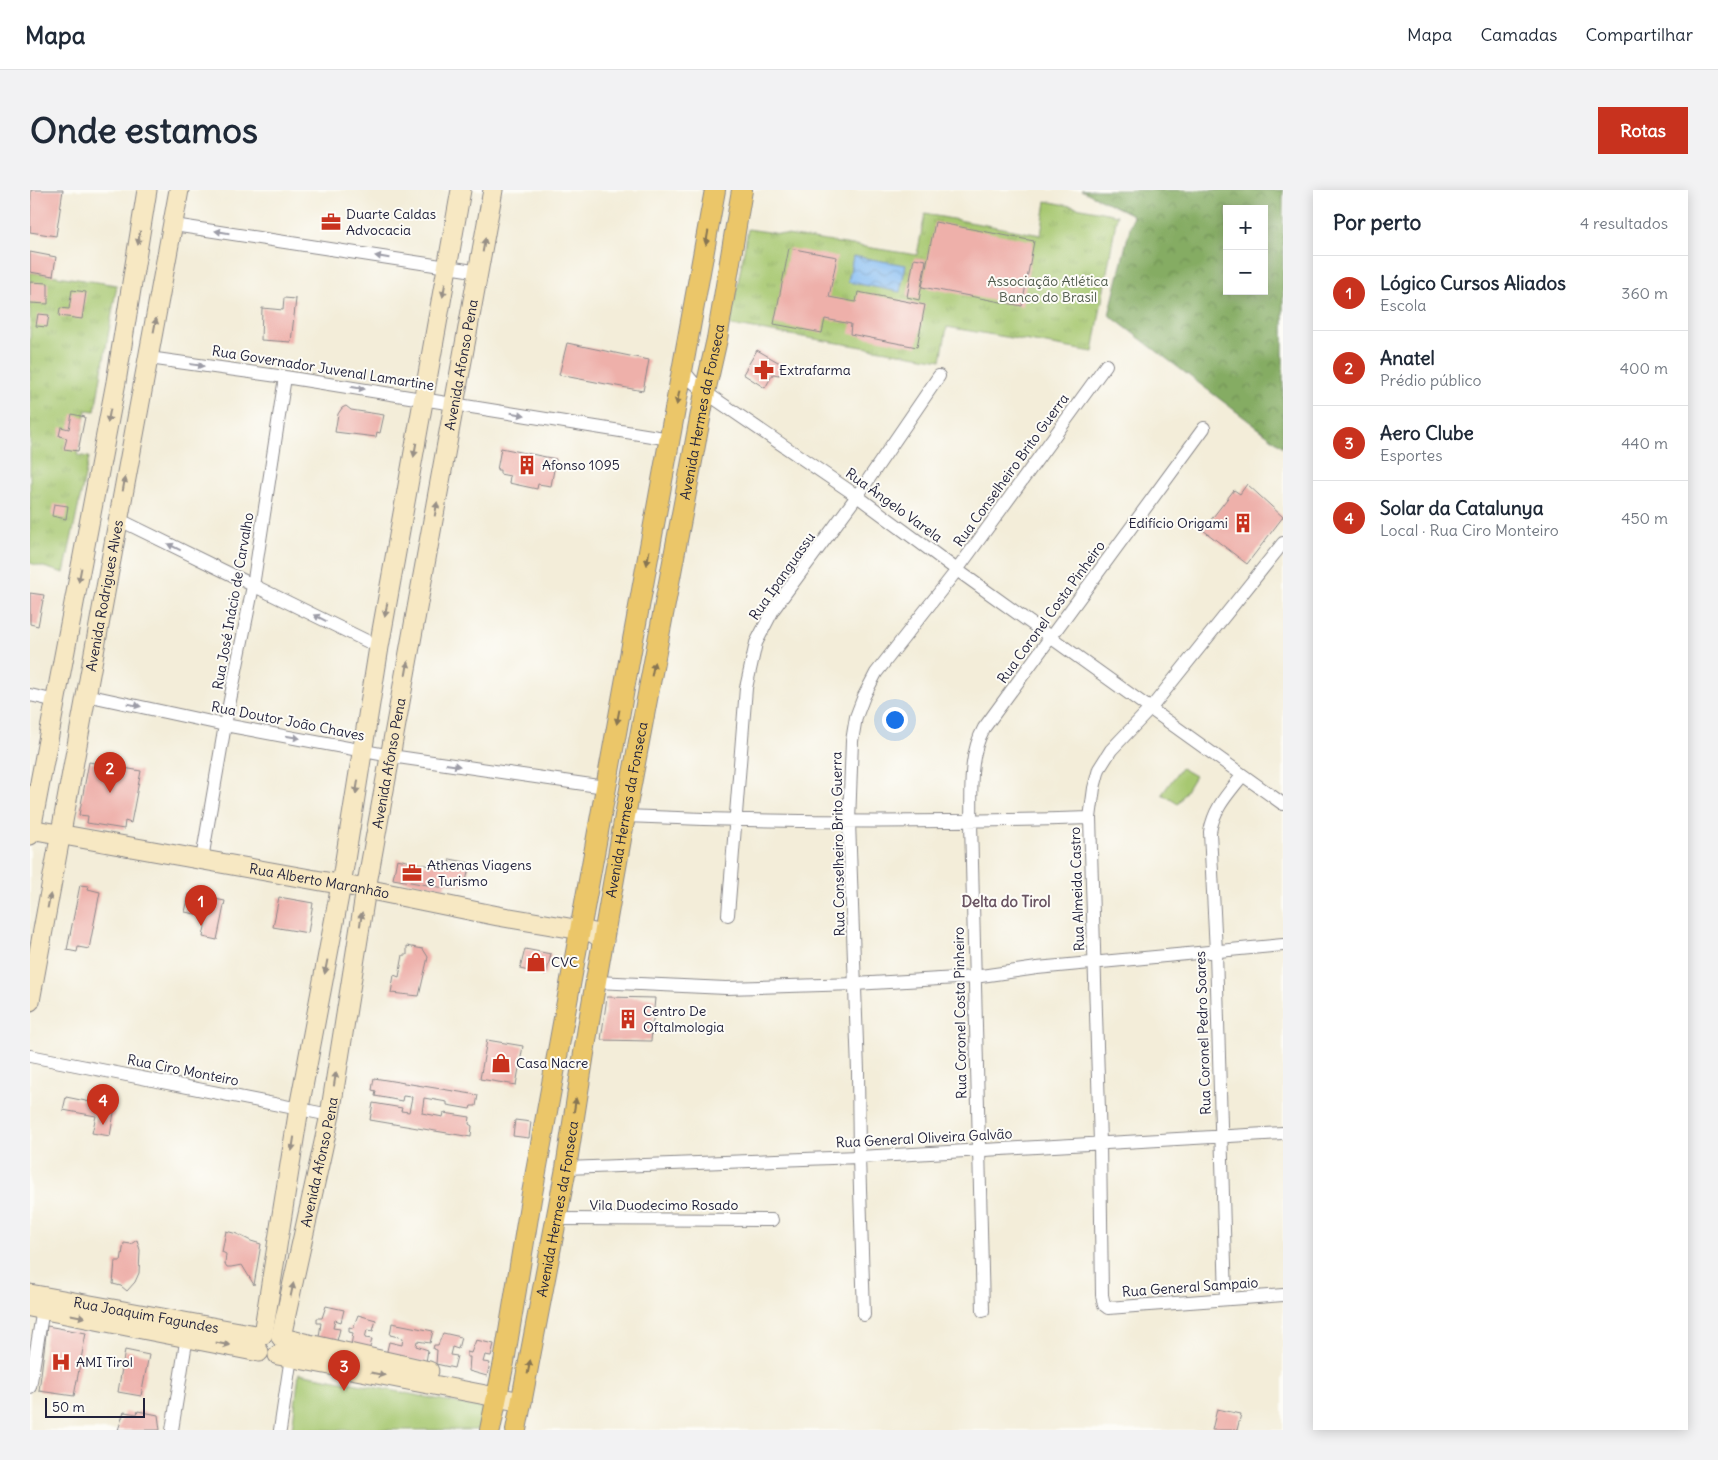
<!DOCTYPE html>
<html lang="pt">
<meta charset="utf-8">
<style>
body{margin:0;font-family:Delius,sans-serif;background:#f2f2f3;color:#1f2937}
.controls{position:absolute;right:15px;top:15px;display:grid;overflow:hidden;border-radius:0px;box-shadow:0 2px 12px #0003}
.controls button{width:45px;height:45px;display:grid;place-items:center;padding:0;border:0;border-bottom:1px solid #e0e1e3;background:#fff;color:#1f2937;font:25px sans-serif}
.scale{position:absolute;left:15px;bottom:12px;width:100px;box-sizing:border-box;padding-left:5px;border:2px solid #22223b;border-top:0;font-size:14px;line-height:18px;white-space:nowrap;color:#22223b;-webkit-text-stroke:4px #fdfcf7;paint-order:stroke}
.you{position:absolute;left:864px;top:529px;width:18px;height:18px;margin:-12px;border:4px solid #fff;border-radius:50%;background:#1a73e8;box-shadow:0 0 0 8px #1a73e833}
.badge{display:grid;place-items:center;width:32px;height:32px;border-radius:50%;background:#c8321e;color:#fff;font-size:16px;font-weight:700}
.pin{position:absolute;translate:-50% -41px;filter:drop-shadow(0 1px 2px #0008)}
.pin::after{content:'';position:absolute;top:26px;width:18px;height:15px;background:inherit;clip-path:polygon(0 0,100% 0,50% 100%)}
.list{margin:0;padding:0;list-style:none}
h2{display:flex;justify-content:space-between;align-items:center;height:65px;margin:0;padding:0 20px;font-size:21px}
h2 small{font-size:16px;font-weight:400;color:#747a83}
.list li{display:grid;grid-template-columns:32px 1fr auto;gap:15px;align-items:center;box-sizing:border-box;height:75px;padding:0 20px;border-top:1px solid #e0e1e3}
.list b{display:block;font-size:19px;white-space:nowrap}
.list p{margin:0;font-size:16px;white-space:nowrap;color:#747a83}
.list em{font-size:16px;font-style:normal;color:#747a83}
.map{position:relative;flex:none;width:1253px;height:1240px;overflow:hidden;border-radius:0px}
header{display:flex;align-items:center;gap:30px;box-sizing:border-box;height:70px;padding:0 25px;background:#fff;border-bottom:1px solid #e0e1e3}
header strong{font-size:24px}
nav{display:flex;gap:28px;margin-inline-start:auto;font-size:18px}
.intro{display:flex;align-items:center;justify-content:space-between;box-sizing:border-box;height:120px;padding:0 30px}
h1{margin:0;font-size:35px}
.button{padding:12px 22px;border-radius:0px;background:#c8321e;color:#fff;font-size:18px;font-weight:700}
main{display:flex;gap:30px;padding:0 30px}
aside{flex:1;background:#fff;border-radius:0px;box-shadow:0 2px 12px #0003}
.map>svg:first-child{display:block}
.grass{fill:#a7c871;stroke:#647556}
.forest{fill:url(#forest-crowns);stroke:#54674f;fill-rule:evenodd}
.park{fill:url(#park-tufts);stroke:#647556}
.water{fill:url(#water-waves);stroke:#526e96}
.building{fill:#eeb0aa}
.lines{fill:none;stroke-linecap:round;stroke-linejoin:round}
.street-casing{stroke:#8a888a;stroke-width:14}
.secondary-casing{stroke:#8a888a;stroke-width:21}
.primary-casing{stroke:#8a888a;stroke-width:22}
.street{stroke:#fff;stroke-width:12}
.secondary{stroke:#f7e8c3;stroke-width:19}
.primary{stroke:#ebc669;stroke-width:20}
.oneway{fill:#9c9ca7}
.oneway2{fill:#978f86}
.oneway3{fill:#867452}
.labels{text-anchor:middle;stroke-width:4;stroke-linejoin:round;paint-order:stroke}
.poi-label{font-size:14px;fill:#22223b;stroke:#fdfcf7;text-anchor:start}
.park-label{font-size:14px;fill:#515c4e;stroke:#fdfcf7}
.street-label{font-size:14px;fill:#22223b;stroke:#fdfcf7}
.neighbourhood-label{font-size:15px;font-weight:bold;fill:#695462;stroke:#fdfcf7}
</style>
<header>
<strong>Mapa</strong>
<nav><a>Mapa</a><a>Camadas</a><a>Compartilhar</a></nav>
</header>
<div class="intro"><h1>Onde estamos</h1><a class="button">Rotas</a></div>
<main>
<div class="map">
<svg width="1253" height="1240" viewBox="0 0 1253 1240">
<defs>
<pattern id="forest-crowns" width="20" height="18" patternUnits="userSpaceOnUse" patternTransform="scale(1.25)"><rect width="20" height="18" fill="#85ac63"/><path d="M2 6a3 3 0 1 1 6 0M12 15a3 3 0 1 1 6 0" fill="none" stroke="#6c8c53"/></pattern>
<pattern id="park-tufts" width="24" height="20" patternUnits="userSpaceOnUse" patternTransform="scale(1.25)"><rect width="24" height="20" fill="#a7c871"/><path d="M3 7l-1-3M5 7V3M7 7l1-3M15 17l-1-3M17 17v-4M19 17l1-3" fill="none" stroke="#8fac63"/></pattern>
<pattern id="water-waves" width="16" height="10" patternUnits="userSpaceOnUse" patternTransform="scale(1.25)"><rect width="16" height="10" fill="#81baf2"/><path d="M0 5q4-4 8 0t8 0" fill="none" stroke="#6997c5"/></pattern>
</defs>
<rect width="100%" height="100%" fill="#fdfcf7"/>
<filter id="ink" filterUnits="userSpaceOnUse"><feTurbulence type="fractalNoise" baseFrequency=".02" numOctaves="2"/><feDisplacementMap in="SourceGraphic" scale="10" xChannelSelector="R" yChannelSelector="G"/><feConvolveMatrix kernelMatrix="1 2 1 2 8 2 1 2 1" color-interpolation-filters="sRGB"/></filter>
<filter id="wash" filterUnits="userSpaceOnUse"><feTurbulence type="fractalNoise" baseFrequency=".0096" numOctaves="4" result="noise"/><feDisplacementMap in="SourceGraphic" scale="20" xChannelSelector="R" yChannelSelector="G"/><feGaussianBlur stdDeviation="1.12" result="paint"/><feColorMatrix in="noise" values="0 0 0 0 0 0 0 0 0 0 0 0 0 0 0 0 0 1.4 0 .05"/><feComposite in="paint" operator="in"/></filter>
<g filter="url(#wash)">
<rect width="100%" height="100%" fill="#f3edd9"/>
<path class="grass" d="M1151,578L1165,586L1148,614L1132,604Z
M269,1183L454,1218L450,1240H262Z"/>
<path class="forest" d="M1051,0H1253V257L1079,125L1103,25ZM1197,19H1234V101H1197Z"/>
<path class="park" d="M1016,11L1087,25L1063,162L917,137L911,170L700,135L718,39L887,65L895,24L1011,45Z
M0,82L87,95L65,221L56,220L47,265L59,267L34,383L0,373Z"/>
<path class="water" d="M823,66L876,75L870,102L818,92Z"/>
<g id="blocks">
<path class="building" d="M1,0H33L26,46L0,42Z
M905,32L1004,51L992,116L892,97Z
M759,58L807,67L799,107L826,112L828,102L895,115L887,157L820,144L821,134L795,129L792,143L744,134Z
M0,62L26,67L23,86L0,82Z
M884,68L896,70L889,110L877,107Z
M0,92L18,93V114L0,113Z
M42,100L56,102L52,129L29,126L30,118L39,119Z
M254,108L266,109L261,152L231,150L232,118L253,120Z
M8,124L19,125L17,137L6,136Z
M537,153L619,170L613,201L529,185Z
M727,160L755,176L749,185L743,184L735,198L713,184Z
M316,216L321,220L354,225L350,243L347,242L346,247L305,242L308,224L312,218Z
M42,224L55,227L48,261L34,259L37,248L29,246L31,237L39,239Z
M471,258L526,269L521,296L508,294L507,299L479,293L480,286L470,284V280H467Z
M1217,294L1253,327L1217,374L1173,340L1204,300L1210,304Z
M24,314L38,316L36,329L22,326Z
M0,403L14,405L8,436L0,434Z
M59,572L111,581L101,633L95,631L94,639L57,633L58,626L49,625Z
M367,669L401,676L402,673L419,677L420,669L440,673L435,696L415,692V698L363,689Z
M50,695L59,696L58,699L70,702L59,759L48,757L47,762L37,760Z
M159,704L195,711L187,750L173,747L177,726L155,722Z
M249,707L283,713L278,743L243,737Z
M377,756L393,759L398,767L389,806L361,803L364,785L369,787L373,765H377Z
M495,759L521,764L516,785L490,779Z
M577,807L625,808L621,851L571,850Z
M457,850L493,856L486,895L450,889Z
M344,888L448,905L446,916H441L440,919L417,915V912L394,908L392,923L413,927L414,923L440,927L439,934L442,936L441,947L340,930L343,913L372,918L371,921L379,922L382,907L373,906L372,911L345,906L346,901L342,900Z
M36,907L85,917L80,946L62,943L66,926L33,920Z
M485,930L501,932L499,948L483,946Z
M196,1041L207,1044L221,1051L231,1054L224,1095L212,1075L201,1077H197L195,1074L196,1064L192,1062Z
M107,1050L110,1060L109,1083L105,1092L97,1101L91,1096L83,1094L85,1071H91L94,1053L101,1054Z
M296,1116L314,1120L311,1132L305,1130L303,1138L310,1139L307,1151L289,1147L291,1133H287V1128H292Z
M328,1125L346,1130L343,1141L337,1140L335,1148L342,1149L339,1161L321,1156L323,1143L319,1142V1137L323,1138Z
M362,1133L403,1141L400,1153L387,1151L386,1156L398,1160L396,1172L356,1165L359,1152L372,1155L373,1148L360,1145Z
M17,1136L56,1143L44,1206L9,1201Z
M413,1143L431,1147L428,1159L422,1157L420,1165L427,1166L424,1178L406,1174L407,1160L403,1159L404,1155H408Z
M446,1150L464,1154L461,1166L455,1165L453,1172L460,1173L457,1186L439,1181L440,1167H437V1162L441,1163Z
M95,1160L119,1165L111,1206L88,1202Z
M1187,1219L1211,1224L1207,1240H1182Z
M108,1221L128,1225L130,1240H88L94,1222L107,1224Z"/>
</g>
</g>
<g filter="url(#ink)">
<use href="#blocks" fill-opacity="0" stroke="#8a888a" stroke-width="1"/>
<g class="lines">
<defs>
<path id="street" d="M144,35L450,82
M119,168L255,187L640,249
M653,180L663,192L675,202L827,306L927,380L1253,614
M88,329L349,457
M1253,353L1121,518L1081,560L1069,579L1064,598L1060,628L1070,953L1072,1105L1074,1115L1078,1118L1253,1105
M0,505L26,511
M56,505L195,535L361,566L575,597
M595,626C750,633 905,633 1060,628
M172,669L195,535L223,396L255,187
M698,725L716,498L726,453L743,420L827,306L909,186
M566,792L696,798L825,794L944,787L1007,778L1253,755
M0,866L300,925
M536,978L829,967L1253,943
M526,1029L742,1030
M1196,1109L1186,762L1180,642C1184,618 1197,605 1212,586
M953,1121L941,632C942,600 938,567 954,538L1174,238
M834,1125L829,967L828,881L819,632L822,551L826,527L834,506L846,483L927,380L1076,175
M0,1197L13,1119
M142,1240L157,1146
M250,1240L261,1167"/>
<g id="secondary">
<path id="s1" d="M0,639L336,699L468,726L551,740L564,743L574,751"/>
<path d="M0,645L86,192L117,0"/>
<path id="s2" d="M0,811L149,0"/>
<path id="s3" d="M0,1104L231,1146"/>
<path d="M0,1117L229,1162"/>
<path d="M233,1144L269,918L311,695L349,457L431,0"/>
<path id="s4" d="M251,1147L300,925L336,699L463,0"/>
<path d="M252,1148L399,1181"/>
<path d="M248,1165L492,1212"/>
</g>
<g id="primary">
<path d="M460,1240L474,1172L501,1009L685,0"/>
<path id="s5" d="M486,1240L536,978L560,825L595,626L675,202L687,149L712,0"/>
</g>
</defs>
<use href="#street" class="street-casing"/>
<use href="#secondary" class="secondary-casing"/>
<use href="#primary" class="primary-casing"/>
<use href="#street" class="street"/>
<use href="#secondary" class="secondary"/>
<use href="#primary" class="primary"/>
</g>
<defs><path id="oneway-solid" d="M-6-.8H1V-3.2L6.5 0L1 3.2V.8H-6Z" transform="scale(1.25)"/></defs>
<g class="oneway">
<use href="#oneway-solid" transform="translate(192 42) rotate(-171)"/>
<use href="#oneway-solid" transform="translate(352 67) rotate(-171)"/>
<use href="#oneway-solid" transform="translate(167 175) rotate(8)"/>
<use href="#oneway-solid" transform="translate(328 198) rotate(9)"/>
<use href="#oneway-solid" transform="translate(488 224) rotate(9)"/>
<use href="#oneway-solid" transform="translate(144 357) rotate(-154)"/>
<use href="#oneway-solid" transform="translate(290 428) rotate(-154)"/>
<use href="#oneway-solid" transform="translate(104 515) rotate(12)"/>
<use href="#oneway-solid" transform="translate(263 547) rotate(10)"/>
<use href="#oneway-solid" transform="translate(423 575) rotate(8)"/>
</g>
<g class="oneway2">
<use href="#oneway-solid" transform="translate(109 48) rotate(99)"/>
<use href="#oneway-solid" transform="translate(454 55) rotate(-80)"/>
<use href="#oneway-solid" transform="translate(414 100) rotate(100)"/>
<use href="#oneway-solid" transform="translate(125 135) rotate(-79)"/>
<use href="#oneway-solid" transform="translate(79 226) rotate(101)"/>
<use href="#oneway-solid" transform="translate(385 260) rotate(100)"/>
<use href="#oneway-solid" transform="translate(94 294) rotate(-80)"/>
<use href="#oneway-solid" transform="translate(406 319) rotate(-80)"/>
<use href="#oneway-solid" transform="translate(50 385) rotate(101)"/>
<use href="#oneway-solid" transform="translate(356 420) rotate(100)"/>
<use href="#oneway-solid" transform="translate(377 478) rotate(-80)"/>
<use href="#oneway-solid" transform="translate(327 597) rotate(99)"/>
<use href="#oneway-solid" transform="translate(19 711) rotate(-79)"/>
<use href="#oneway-solid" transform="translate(331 729) rotate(-81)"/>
<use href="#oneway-solid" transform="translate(296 777) rotate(101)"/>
<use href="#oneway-solid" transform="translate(305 889) rotate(-81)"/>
<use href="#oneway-solid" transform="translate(263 954) rotate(99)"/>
<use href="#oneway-solid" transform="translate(262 1100) rotate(-78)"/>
<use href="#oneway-solid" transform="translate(48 1126) rotate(11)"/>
<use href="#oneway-solid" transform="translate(193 1154) rotate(12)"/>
<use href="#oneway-solid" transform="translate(348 1184) rotate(11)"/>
</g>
<g class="oneway3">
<use href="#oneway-solid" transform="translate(677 48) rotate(100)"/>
<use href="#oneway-solid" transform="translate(648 208) rotate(101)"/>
<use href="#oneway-solid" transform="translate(618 368) rotate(100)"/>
<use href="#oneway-solid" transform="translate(623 479) rotate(-79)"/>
<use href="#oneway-solid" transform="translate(588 527) rotate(101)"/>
<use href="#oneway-solid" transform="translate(545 915) rotate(-81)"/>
<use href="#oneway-solid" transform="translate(499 1177) rotate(-79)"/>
</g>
</g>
<defs>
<symbol id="office-bare" viewBox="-9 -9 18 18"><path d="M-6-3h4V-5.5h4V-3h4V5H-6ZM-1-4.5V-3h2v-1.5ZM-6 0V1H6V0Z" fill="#c8321e" stroke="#fdfcf7" stroke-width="2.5" paint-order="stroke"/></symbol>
<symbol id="pharmacy-bare" viewBox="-9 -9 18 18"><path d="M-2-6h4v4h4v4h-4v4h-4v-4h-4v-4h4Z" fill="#c8321e" stroke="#fdfcf7" stroke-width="2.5" paint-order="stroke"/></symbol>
<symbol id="building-bare" viewBox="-9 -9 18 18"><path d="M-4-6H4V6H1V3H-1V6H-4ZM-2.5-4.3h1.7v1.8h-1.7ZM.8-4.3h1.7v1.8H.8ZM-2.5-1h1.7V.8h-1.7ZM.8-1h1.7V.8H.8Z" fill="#c8321e" stroke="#fdfcf7" stroke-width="2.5" paint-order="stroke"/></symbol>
<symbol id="shop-bare" viewBox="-9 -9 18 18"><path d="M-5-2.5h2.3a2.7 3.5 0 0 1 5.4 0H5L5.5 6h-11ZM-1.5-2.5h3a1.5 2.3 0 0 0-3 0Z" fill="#c8321e" stroke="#fdfcf7" stroke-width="2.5" paint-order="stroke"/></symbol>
<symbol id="hospital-bare" viewBox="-9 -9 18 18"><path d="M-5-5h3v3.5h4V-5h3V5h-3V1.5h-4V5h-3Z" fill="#c8321e" stroke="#fdfcf7" stroke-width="2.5" paint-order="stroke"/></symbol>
</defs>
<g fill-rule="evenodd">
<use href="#office-bare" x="287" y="18" width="28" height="28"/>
<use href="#pharmacy-bare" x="720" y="166" width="28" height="28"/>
<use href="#building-bare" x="483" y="261" width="28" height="28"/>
<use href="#building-bare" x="1199" y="319" width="28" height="28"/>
<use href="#office-bare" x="368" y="669" width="28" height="28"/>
<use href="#shop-bare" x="492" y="758" width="28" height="28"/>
<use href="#building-bare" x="584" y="815" width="28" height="28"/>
<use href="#shop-bare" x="457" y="859" width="28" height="28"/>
<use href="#hospital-bare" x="17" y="1158" width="28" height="28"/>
</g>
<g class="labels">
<g class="poi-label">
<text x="316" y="29">Duarte Caldas<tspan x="316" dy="16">Advocacia</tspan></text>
<text x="749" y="185">Extrafarma</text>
<text x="512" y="280">Afonso 1095</text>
<text x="1198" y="338" text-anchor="end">Edifício Origami</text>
<text x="397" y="680">Athenas Viagens<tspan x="397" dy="16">e Turismo</tspan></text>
<text x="521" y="777">CVC</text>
<text x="613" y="826">Centro De<tspan x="613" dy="16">Oftalmologia</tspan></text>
<text x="486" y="878">Casa Nacre</text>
<text x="46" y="1177">AMI Tirol</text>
</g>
<g class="park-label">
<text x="1018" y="96">Associação Atlética<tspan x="1018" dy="16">Banco do Brasil</tspan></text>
</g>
<g class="street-label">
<text dy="5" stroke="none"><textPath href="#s4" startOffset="989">Avenida Afonso Pena</textPath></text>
<text transform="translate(293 178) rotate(9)" y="5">Rua Governador Juvenal Lamartine</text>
<text dy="5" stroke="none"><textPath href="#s5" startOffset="1035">Avenida Hermes da Fonseca</textPath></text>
<text transform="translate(981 280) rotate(-54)" y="5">Rua Conselheiro Brito Guerra</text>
<text transform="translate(864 315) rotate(36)" y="5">Rua Ângelo Varela</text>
<text transform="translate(752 386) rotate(-55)" y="5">Rua Ipanguassu</text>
<text dy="5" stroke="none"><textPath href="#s2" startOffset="412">Avenida Rodrigues Alves</textPath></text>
<text transform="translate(203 411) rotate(-80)" y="5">Rua José Inácio de Carvalho</text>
<text transform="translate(1021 422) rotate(-54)" y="5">Rua Coronel Costa Pinheiro</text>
<text transform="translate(258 531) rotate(11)" y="5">Rua Doutor João Chaves</text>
<text dy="5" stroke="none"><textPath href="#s4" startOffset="584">Avenida Afonso Pena</textPath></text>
<text dy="5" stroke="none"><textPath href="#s5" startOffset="630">Avenida Hermes da Fonseca</textPath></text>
<text transform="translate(808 654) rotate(-91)" y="5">Rua Conselheiro Brito Guerra</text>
<text dy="5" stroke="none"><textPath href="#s1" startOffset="294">Rua Alberto Maranhão</textPath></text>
<text transform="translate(1047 699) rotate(-92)" y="5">Rua Almeida Castro</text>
<text transform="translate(930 823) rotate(-91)" y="5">Rua Coronel Costa Pinheiro</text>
<text transform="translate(1173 843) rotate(-92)" y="5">Rua Coronel Pedro Soares</text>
<text transform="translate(153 880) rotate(11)" y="5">Rua Ciro Monteiro</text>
<text transform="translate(894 948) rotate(-3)" y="5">Rua General Oliveira Galvão</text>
<text dy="5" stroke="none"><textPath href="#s4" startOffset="179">Avenida Afonso Pena</textPath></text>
<text x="634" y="1020">Vila Duodecimo Rosado</text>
<text dy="5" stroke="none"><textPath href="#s5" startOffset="225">Avenida Hermes da Fonseca</textPath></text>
<text transform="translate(1160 1097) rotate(-4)" y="5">Rua General Sampaio</text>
<text dy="5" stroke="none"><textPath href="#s3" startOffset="118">Rua Joaquim Fagundes</textPath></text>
</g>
<g class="neighbourhood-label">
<text x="976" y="717">Delta do Tirol</text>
</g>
</g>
</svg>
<div class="controls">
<button>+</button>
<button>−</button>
</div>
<div class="scale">50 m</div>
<div class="you"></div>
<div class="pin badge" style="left:171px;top:736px">1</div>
<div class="pin badge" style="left:80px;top:603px">2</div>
<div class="pin badge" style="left:314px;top:1201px">3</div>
<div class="pin badge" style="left:73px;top:935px">4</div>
</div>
<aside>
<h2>Por perto<small>4 resultados</small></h2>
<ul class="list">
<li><span class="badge">1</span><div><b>Lógico Cursos Aliados</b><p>Escola</p></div><em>360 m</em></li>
<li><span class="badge">2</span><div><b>Anatel</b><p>Prédio público</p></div><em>400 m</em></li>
<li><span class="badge">3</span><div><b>Aero Clube</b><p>Esportes</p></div><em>440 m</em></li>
<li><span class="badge">4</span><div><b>Solar da Catalunya</b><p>Local · Rua Ciro Monteiro</p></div><em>450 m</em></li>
</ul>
</aside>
</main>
